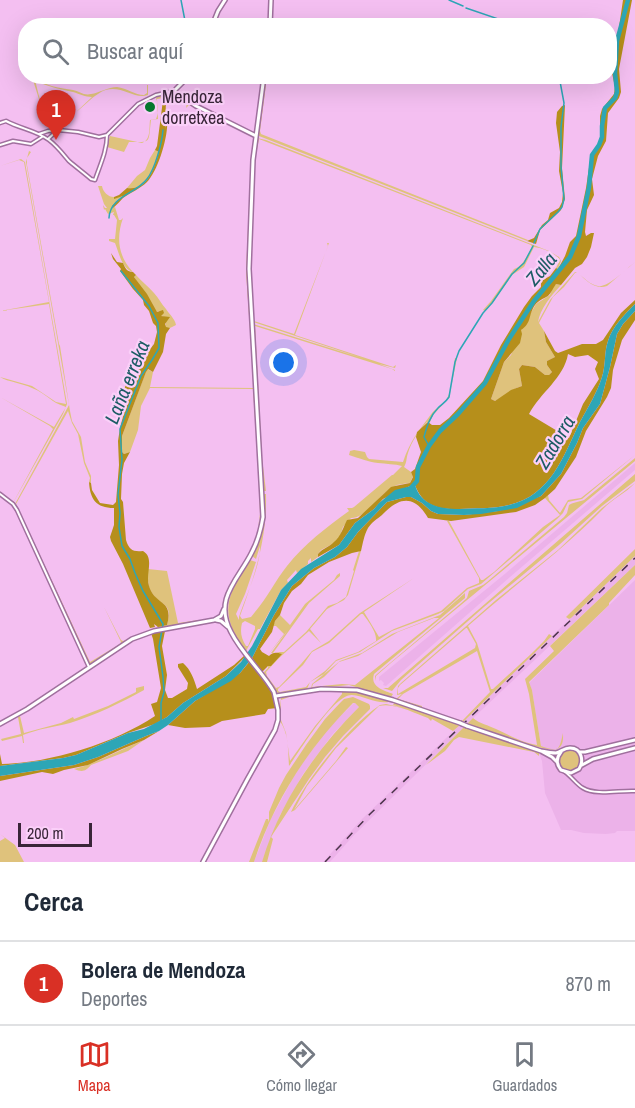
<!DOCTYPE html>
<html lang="es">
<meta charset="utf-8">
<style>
body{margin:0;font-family:"Archivo Narrow",sans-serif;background:#f6f6f7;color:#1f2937}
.scale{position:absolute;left:18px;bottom:15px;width:74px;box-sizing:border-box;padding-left:6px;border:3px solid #392538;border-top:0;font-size:16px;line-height:21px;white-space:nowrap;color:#392538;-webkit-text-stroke:4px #fbd0f9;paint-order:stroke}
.you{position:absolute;left:284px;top:363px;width:21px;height:21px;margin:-15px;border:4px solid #fff;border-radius:50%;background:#1a73e8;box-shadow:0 0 0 9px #1a73e833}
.badge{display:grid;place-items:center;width:39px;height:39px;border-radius:50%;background:#d93025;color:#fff;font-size:20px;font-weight:700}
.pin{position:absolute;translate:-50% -50px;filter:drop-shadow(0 2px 3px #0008)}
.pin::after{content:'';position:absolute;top:32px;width:21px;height:18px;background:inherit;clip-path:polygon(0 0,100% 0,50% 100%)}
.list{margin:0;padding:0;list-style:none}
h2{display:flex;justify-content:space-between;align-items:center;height:78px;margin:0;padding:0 24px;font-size:26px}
h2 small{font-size:20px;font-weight:400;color:#747a83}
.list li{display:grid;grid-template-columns:39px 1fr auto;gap:18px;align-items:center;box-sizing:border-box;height:84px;padding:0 24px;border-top:2px solid #e0e1e3}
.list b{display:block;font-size:22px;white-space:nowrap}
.list p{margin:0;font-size:20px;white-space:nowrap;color:#747a83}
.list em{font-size:20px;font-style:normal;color:#747a83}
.icon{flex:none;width:33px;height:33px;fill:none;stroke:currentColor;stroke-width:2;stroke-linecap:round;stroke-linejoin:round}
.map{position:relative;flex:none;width:635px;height:862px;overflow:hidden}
.search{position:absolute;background:#fff;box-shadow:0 6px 24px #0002;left:18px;right:18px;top:18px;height:66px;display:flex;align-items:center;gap:15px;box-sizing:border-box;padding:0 21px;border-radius:24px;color:#747a83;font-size:22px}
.sheet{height:162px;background:#fff}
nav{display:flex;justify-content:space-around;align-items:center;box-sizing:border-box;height:84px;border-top:2px solid #e0e1e3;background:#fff;font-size:16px;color:#747a83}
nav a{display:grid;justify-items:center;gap:3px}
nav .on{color:#d93025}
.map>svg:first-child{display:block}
.built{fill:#ecb2e9}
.green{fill:#dfc27c;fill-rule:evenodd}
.forest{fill:#b68f1b;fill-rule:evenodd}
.water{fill:#2da6b6}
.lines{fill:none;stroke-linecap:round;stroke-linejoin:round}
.stream{stroke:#2da6b6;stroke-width:1.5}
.river{stroke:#2da6b6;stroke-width:4.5}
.street-casing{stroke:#a0709e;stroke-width:5}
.secondary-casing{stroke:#a0709e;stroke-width:6}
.street{stroke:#fff;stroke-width:2}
.secondary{stroke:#fff;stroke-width:3}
.rail{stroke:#4c344b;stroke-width:1.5;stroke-dasharray:8 8;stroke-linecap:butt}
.secondary-bridge-casing{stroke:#a0709e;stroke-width:6;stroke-linecap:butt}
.secondary-bridge{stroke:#fff;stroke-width:3}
.poi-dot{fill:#05792e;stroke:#fbd0f9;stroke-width:2}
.labels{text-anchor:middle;stroke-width:4.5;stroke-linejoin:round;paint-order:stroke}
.poi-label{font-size:18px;fill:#392538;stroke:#fbd0f9;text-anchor:start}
.water-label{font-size:20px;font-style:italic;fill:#1d5c65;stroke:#fbd0f9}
</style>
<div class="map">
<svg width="635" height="862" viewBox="0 0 635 862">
<rect width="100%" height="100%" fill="#f4bff1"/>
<path class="built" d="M635,463V470L510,577L386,686L383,685L384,683L381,680L379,681V677L506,573Z
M635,556V565L467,724L354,835L330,862H323L362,819Z
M635,580V831H617L615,833L606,834L584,833L571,830H561L545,793L542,761L539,753L541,746L532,690L529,683Z
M354,703H355L359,707L332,735L303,774L280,815L262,862H254L270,821L294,776L308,755L333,723Z"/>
<path class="green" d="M32,77H34C44,86 61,88 73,90C79,91 84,96 91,94C99,93 108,87 117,87C127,88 135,95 144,95L147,93V85H148V95C133,101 118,80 98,94C91,98 83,107 76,112L92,97C85,97 80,94 73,92C60,89 47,87 35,80L43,112Z
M265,77H267L260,131L261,134L528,240L527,241L259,136L258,134Z
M166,93V100H163V98L157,99L158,119L151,120C148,144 152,142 129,142L124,152L107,147L110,136L142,143C151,140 149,128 150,120L156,119C159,113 158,104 156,98L159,95Z
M186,100L198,108L253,135L255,138L252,172L248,273L260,482L261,512L258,528L260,514L259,479L253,389L150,388L141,406L138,430L130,452L124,454L122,452V436L147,369L153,372L150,387L254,388L246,272L251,163L254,138L252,135L194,107L189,105L186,108L187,103Z
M257,138L266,140L549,251L559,257L561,261L558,269L556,268L560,260C555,253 543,248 534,247L524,267L512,275L494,301L485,311L483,310L491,301L514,269C523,266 527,256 532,247L531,245L259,139L255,159L251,262L254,321L294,334L328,246L327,243H329L295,335L390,366L393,367L396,365L395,368L379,364L395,370V371L392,369L255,326L262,458L266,491H264L263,479L253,324L365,359L253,322L250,263L254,169Z
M155,150L159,152C154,168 148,191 127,188L137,176L145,170L150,158Z
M29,151L31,152L27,158V165L59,344L60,346L70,411L72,421L81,437L85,462L91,476V483L89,482L90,478L84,463L78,434L72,423L68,411L16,504L90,662L120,644L121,642L104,607L121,640L123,641L130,639L91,664H89L88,662L32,539L15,504L69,405L26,162Z
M21,159L25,162L67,404L63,414L13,503L0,492L12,501H14L53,429L50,426L0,397L54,427L66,407C62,405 57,404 53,401C46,396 40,391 32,388C22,383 8,382 0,377L32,386L56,402L66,404L49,304L0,311L49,302L24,162L19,160L0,166Z
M98,186H102C103,192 108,197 114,197V198L124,196L117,200L113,208L115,207L119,220H121L123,218C116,238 118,256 133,272C122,269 119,253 115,243L109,241V239H115L117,220L114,215H113L114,212L108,214L105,209L104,210L103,205L105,208H107L104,204Z
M635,262L607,286C594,290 586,280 577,272L575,273L564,287L553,297L540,321L539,323L544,331L546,342L555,357L547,361V365L552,372L549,375H545L535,367L522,365L519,369L522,386C509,390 506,396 495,401L491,399L504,362L511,355L521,330L536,304L550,295L553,286L556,284L561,285C551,296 540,309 538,322L550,300L575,272H577C583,277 590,285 598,286C608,288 627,268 635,262Z
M136,275C142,282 148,286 154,293C159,298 161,304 166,309C170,315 175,319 176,325L170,328H165L166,321L163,316H161L159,311L157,312L155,310C149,298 141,288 134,277Z
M455,358H457L449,398L433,415L430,422H427C420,429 411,442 408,453C406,459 407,462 404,467L411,472L413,476L410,483C405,484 398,484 395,486C380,492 368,518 351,518L343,527L340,536L334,543L321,550L318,554V557L311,562V558L308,561V564L297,573L296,570L287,580L288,583L281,590L260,629H258L246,651C218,614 226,596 250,560L256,562L245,594L236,614L239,620V617C245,598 261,565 260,546L256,559L252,556C262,534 265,518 264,494H266C267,540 255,574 240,616L242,619L251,617L255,612C267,598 275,581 287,566C304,544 327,527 349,511L347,508H352L354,507L392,475H393L402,466C395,464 386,464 378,463C368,462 359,458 349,455L350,451L354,450L365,452L367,457L369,459L403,462C410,441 419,430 432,413C436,408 443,405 446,400C453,391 453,369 455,358ZM245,621L255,626V629L248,646H246C241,638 240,632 242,623Z
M635,455L582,499L568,502L563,513L557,519L481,584L468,589L444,611L438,614L392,631L360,652L336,661L324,674L310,682L307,689L278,693L276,692L263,673L268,668V666L281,654L277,652H284L306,632L328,606L337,603L346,597L354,571L353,570L359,551H361L348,595L344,600L327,609L310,629L321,643L309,631L278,659L266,672L267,676L276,688L279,687L301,664L312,651L329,641L360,613L414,578L364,612L379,637L394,629L441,611L467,588L479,583V578L447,521H449L481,580H483L494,572L543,527L560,515L545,498L548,495L549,500L560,513L568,500L581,498ZM361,614H363C368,621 377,632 376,641L358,652L336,660L325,671L310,682L306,687L280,692L278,691V689L303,665L312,652L329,643Z
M635,458V461L392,662L376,676V681L375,676L377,674L459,605L467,598L469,591L483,585L487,582L564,517L567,513L569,505C574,502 578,502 584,500Z
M635,474V481L602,506L559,545L484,607L401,680L392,691L383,688H388Z
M635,483C626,493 612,499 603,509C561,552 513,586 468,626L477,643L491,689H493L531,654L544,641L549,634L552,636L462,723L396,699L402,694L397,695L398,686L401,683L496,600L558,550L602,508ZM466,628H467L476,644L475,648L398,694V688L400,685ZM477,651L490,692L462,721L422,708V706L398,699L403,694Z
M635,549V556L571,618L569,619L566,617Z
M635,565V575L609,603V605L529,682L532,690L541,746C559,752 559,751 563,733C563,738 564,746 557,749C547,753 482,729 468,724L467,726L530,748L539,753V756L534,752L459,737L454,740L445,751L426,765L473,718C480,724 488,725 496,729C509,735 522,743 537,745L529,694L525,679L554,651L550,646Z
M148,569L167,571L178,623L199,620V621L173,626L171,625L170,626L158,628L157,626L167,625C173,601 162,608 152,593C147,586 148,577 148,569Z
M340,573V576L309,603L273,653H271L288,630L267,656L284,634L276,626H273L275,621L280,615L290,625L305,604L334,580L337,575Z
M465,593V598L374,674C370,687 383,690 393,694L391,697L349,685L311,689L312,684L340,661L362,653L392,634L440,615ZM434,618H439L355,685L342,684L312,687L313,684L324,677L339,662L358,656L398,632Z
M144,686V690C123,702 93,716 70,723C54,727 38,729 23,735L24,743H23L22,736L2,741L1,739L21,734L18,717L20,716L24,733L61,723L73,717L74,719L108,706L136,692V688Z
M334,690L361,693L389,700V702C375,704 365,696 352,695C334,694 300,751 289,766C288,751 289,732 279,720L281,698L308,692ZM334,691L342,692V694L315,726L290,761L286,733L281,720V700C296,693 317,692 334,691Z
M353,697L369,704L370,706V709L343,736L325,757L309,779L271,837L273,839L267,862H262C280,802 315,751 359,707L355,703H353C308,748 274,801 254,862H249L266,819H268L269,822V812L279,788L286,775L306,745L325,719L340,703L344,699Z
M395,702L460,725L453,731L432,719L431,721L428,718C414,713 394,702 379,706L336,748L307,786L294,810L336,761L346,747L348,748L295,810L291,812C307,778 349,726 380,705L386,704L404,708L393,705Z
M144,740L128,751L91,765C85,772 82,772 74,769C98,763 121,749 144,740Z
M559 761a11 11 0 1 1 22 0a11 11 0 1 1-22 0Z
M0,834L15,845L24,862H0V841L5,838Z"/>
<path class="forest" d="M623,0H632L619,69L621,92L619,98L608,113L606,141L598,156L592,179L594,195L587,210L585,232L586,236L591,233H594L591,247L587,257L582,264L575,268L561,285L556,284C553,288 551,293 548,296C543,299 539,300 535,305C528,315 532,323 521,330L522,334L520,343L504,362L491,399L495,401L511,390L522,386L519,369L522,365L535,367L545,375H549L552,372L547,365V361L555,357L546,342L544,331L555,351L558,353L582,344H596L603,340L621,313L635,300V304C625,314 612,327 608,341C604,352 606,365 602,377C597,393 588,407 580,422C563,457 551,495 509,505C493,509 475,508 459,509C438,510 422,505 415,485H412L383,499L374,509L355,523L339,545L318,557V554C323,548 329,547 334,542C341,536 343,528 347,520L358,518L391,487L395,486L410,483L413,477L411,472L415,469L421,452L416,437L417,432L428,422L432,425H440L449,418L483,381L501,345L524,307L532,296L541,287V281L550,276L556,268L558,269L565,256L570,242L576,236L586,188L591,154L598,144L600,138V116L602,109L614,94L615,87L612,73L615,59V45L619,27ZM568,354L575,357L588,355L598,362L595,369L599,379L583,404L569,438L529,414C540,393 564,378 568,354Z
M163,100H166L165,130V119H167C169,135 158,171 147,182C140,189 131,192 123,198C120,201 117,205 113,208L112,206L123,196L114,199V197L119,195L127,188C148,191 154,168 159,152L155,150L157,146Z
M565,105L562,168L565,199L561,210L540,230L536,244L527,241L534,238L542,225L548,220L550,213L559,208L562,202L563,193L559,171L560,152L556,123L557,112L562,106Z
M111,253L117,262L123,263C125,268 127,272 133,272L136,275L134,277L147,294L157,312L163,310L164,313L161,316L170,317L165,324L166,327L170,328L166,334L163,352L153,372L148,369L146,372L122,436V452L124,454L130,452L124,463L122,474L121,499L123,502L126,540C129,550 133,552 143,551C155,558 145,574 149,586C155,606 174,599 167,625L158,627L154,624L155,627L150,628L123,564L111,541L110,537L114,525V508C96,508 90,499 89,482L91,483L92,490L100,503L113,505L116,502L119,465L118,441L120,428L125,409L122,396L125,387L131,374L154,344L157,332L156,326L153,323L149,311L144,305L143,300L133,289L120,271L121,269L113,259Z
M635,311V320L622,340L613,370L611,388L607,397L586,431L576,457L555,489L545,498L535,505L516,512L451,521L428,518C414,494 399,497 382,515C377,519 372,522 368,528C364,535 363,543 361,551L352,553L329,562L308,575L301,584L292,591L284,603L280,615L275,621L272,632L260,649L262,652L269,656C273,652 276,652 282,654L271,666H268L262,672L252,658L274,615L292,586L314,568L335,557L347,547L358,532L387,502L406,497H411L422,503L431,511L438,514L464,515L498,511L541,496L561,474L577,443L583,428L600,404L610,367L617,334L623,324Z
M165,631L162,646L167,675L165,690L168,698H172L187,689L188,683L178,667V664L183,663C191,670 194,679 197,689L234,665L245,655L246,656L226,676L183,703L167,717L155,724L128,733L76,755L63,758L0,766V754L2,764C50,763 115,743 155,716L151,704L157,702L161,688L153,639L151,633Z
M250,661L273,692L277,708L268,709L265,714L222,721L210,727L185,728L168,725L195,701L240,673Z
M159,731L144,740L122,749L88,765L64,770L53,774L42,772L0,781V776L74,765L98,757L146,736Z"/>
<path class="water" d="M635,304V311L623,324L617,334L610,367L600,404L583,428L577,443L561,474L541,496L517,508L481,514L464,515L438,514L431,511L422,503L411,497H406L387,502L358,532L347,547L335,557L314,568L292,586L274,615L252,658L240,673L231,681L195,701L168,725L159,731L146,736L98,757L74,765L0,776V766L63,758L76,755L128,733L144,729L167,717L183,703L226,676L241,662L252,646L281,590L301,569L339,545L355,523L374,509L379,503L395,490L415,485C421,505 440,509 459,509C475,508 493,509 509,505C551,495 563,457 580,422C588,407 597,393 602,377C606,365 604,352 608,341C612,327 625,314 635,304Z"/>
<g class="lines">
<path class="stream" d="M181,0L186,26
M449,0L463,6
M466,8L519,26
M109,218C110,196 136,194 147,179C155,169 162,143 163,130
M534,243L540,229L558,212L562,207L564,199L561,167V127L564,103L559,76
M121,271L149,306L158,323L159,348L152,360L141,376L120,429L122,460L118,494L120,513L119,527L122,546L130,559L135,573L143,591L163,624L159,647L163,677L164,692L161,703V721
M429,446L424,437C427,426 430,416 438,408C442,404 446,402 449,397L455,362L459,351L483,313L492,303L512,274L524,263L533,246"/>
<path class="river" d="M410,489L417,481L418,467L429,446L440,431L458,414L485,383L509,339L534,301L570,257L579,236L589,187L592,155L599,145L602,137V126L605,108L615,98L617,92L615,73L617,41L628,0"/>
<defs>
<path id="street" d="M0,123L6,121C21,129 35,130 49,140C57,146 63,154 69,161C76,167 84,173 91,179L95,180C100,165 107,151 107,135
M39,134L48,131L57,130
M48,139L58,130L78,132L99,137L107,135L138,104L156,95L174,91
M0,145L13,141L31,144L42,137
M0,494L13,504L17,510L89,667
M565,772C572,777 576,784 583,788C596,796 620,790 635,791"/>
<path id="secondary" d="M212,26L218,11L225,0
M270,26L271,0
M191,76L186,79L174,91L196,106L256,136
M216,620L221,621L228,627
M276,696L321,689L357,690L393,700L460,723
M0,724L27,709L132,639L154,631L214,620L221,616L224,609
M467,726L541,751L552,757L557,762
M541,751C546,752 551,753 556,753C561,752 564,748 570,748C582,748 584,761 579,769L571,773L561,770C556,764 556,758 561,752
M579,752H585L635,740
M582,765L593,759L635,748
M203,862L247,780L275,730L278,720V710L274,692C262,671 242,654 231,632C213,598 239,579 252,552C258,541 261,529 263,517L249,269L253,160L264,76"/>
</defs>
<use href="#street" class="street-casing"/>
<use href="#secondary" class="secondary-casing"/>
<use href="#street" class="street"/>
<use href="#secondary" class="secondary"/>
<path class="rail" d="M325,862L370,814L635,558"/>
<defs>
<path id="secondary-bridge" d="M460,723L467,726"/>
</defs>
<use href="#secondary-bridge" class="secondary-bridge-casing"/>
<use href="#secondary-bridge" class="secondary-bridge"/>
</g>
<circle class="poi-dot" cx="150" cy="107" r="6"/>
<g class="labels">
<g class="poi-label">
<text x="162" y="103">Mendoza<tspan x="162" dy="21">dorretxea</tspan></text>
</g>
<g class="water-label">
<text transform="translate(541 269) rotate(-50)" y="7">Zalla</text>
<text transform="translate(127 382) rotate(-68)" y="7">Laña erreka</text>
<text transform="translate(555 442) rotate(-59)" y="7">Zadorra</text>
</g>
</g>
</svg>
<div class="scale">200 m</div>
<div class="you"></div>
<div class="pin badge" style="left:56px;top:140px">1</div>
<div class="search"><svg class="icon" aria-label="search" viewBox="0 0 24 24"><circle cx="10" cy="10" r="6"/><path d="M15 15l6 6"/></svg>Buscar aquí</div>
</div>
<section class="sheet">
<h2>Cerca<small></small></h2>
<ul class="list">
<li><span class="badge">1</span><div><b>Bolera de Mendoza</b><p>Deportes</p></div><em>870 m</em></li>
</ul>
</section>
<nav>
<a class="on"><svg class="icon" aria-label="map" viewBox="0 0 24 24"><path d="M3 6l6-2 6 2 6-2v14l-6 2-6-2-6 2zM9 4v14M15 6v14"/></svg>Mapa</a>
<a><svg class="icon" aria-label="directions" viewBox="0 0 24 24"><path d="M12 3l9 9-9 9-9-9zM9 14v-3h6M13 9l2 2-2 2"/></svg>Cómo llegar</a>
<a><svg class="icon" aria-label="saved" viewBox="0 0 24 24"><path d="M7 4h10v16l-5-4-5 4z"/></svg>Guardados</a>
</nav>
